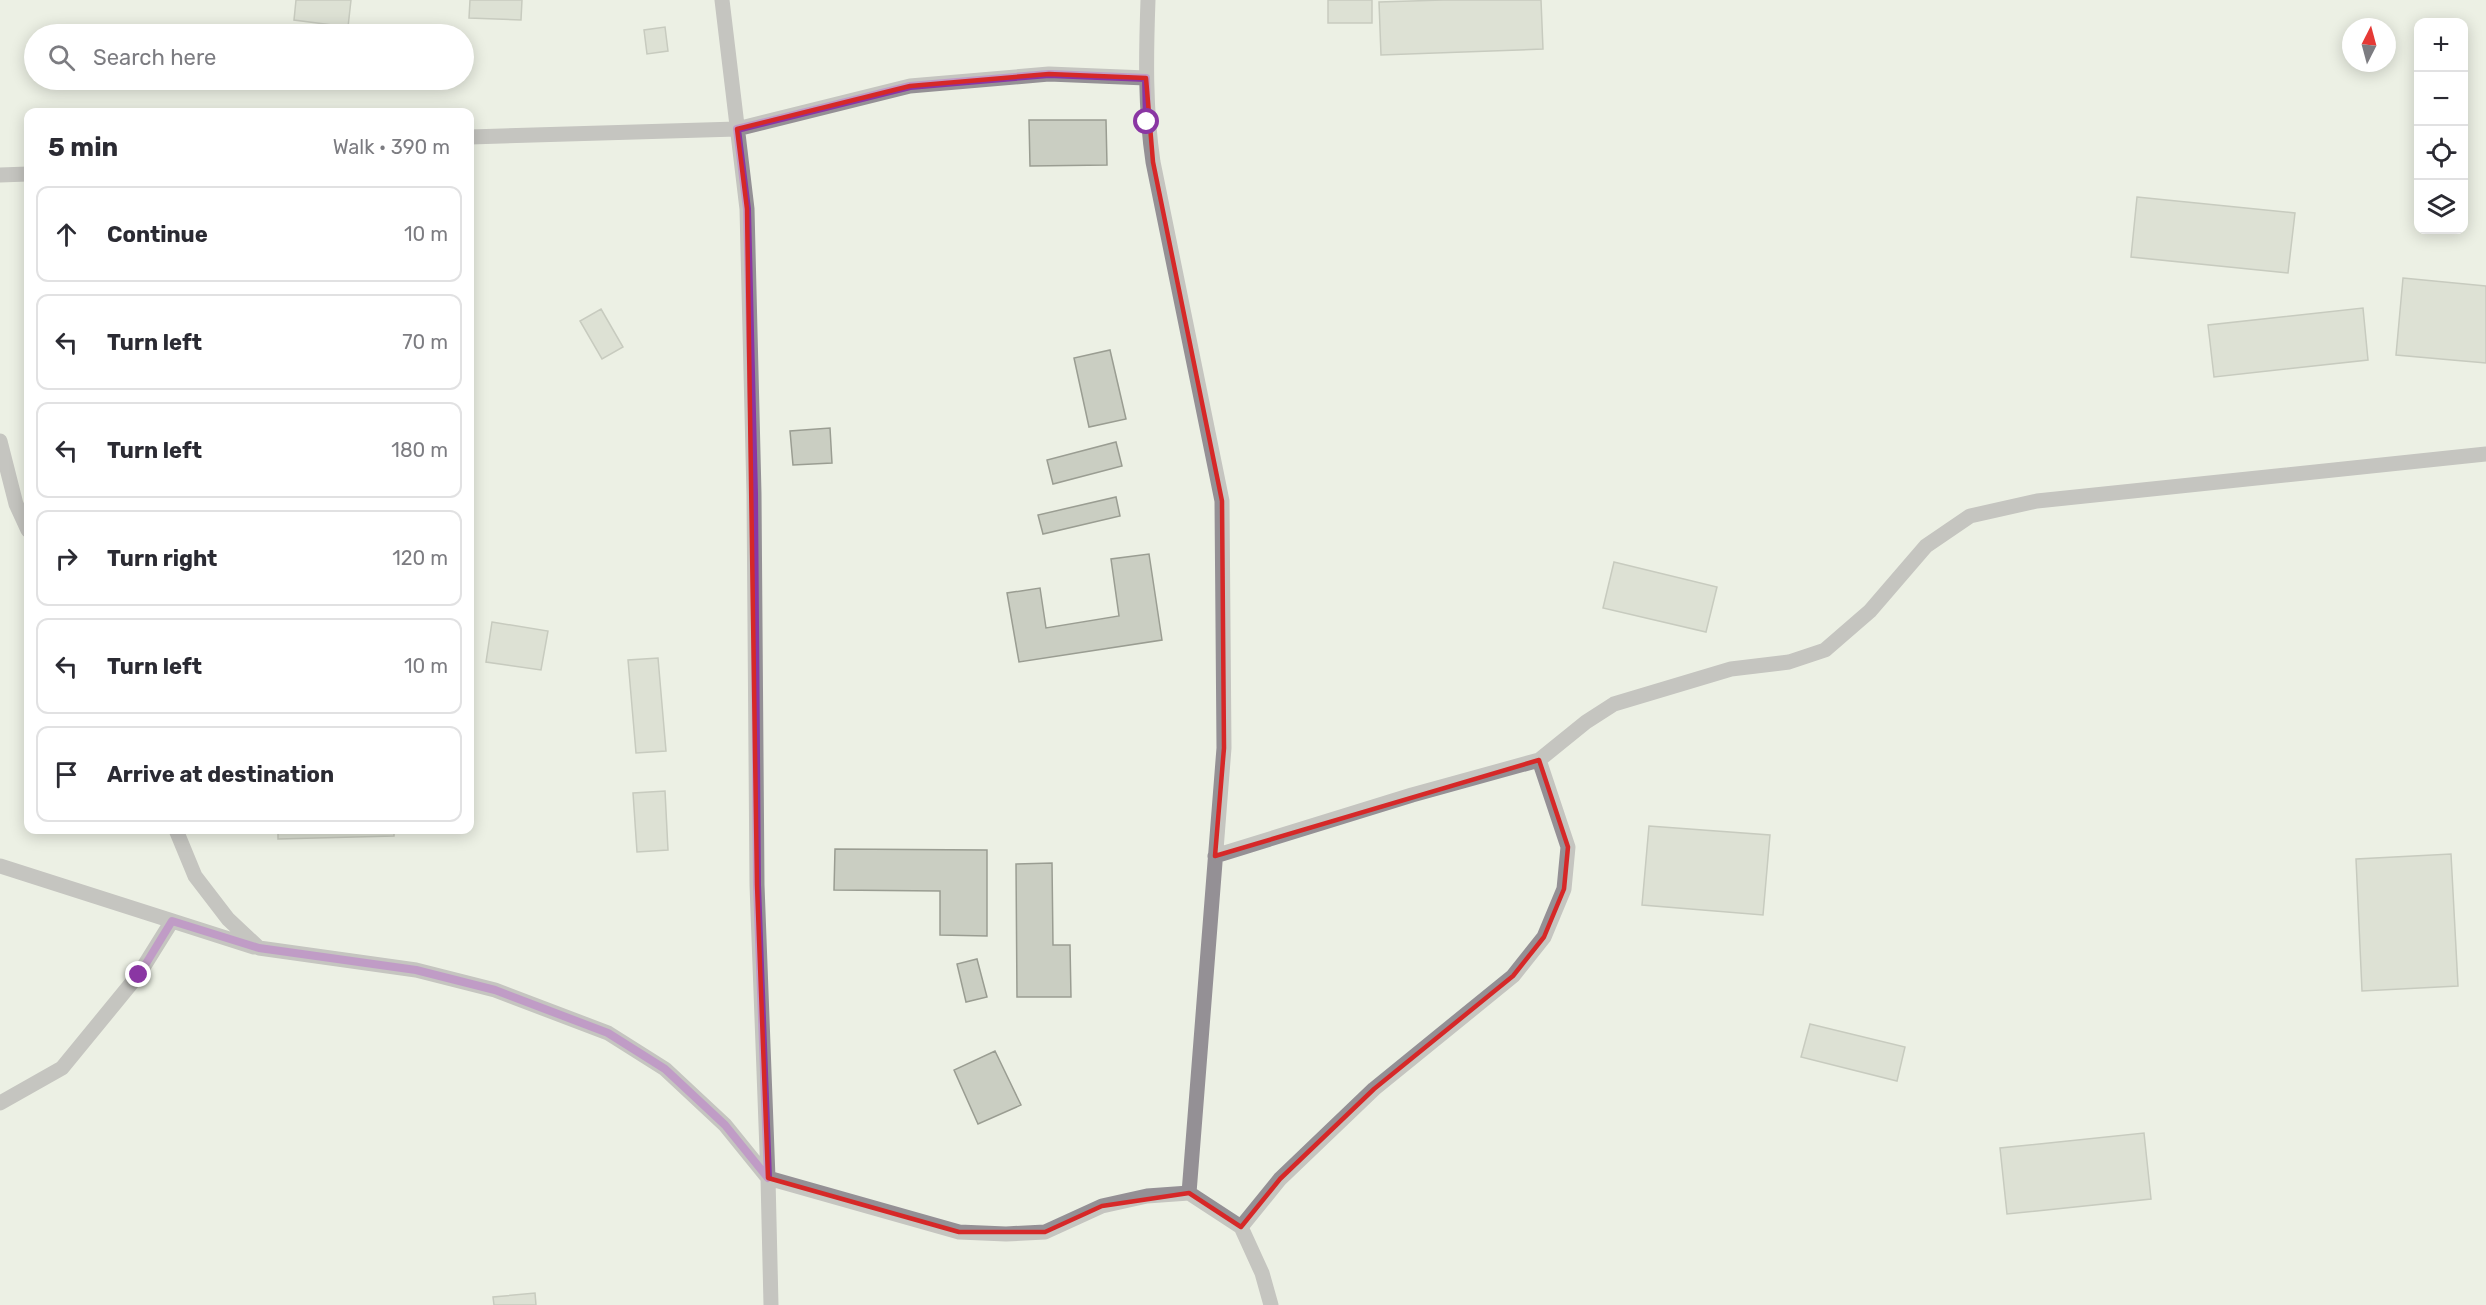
<!DOCTYPE html>
<meta charset="utf-8">
<style>
body{margin:0;font-family:Rubik,sans-serif;background:#f7f7f7;color:#2b2b33}
.controls{position:absolute;right:18px;top:18px;display:grid;overflow:hidden;border-radius:12px;box-shadow:0 3px 15px #0003}
.controls button{width:54px;height:54px;display:grid;place-items:center;padding:0;border:0;border-bottom:2px solid #e1e1e2;background:#fff;color:#2b2b33;font:30px sans-serif}
.compass{position:absolute;left:2342px;top:18px;width:54px;height:54px;border-radius:50%;background:#fff;box-shadow:0 3px 15px #0003;rotate:6deg}
.stop{position:absolute;width:18px;height:18px;margin:-14px;border:4px solid #8a36a3;border-radius:50%;background:#fff}
.stop.end{background:#8a36a3;border-color:#fff;box-shadow:0 2px 6px #0008}
.list{margin:0;padding:0;list-style:none}
h2{display:flex;justify-content:space-between;align-items:center;height:78px;margin:0;padding:0 24px;font-size:26px}
h2 small{font-size:20px;font-weight:400;color:#7c7c81}
.list li{display:grid;grid-template-columns:39px 1fr auto;gap:18px;align-items:center;box-sizing:border-box;height:96px;margin:0 12px 12px;padding:0 12px;border:2px solid #e1e1e2;border-radius:12px}
.list b{display:block;font-size:22px;white-space:nowrap}
.list em{font-size:20px;font-style:normal;color:#7c7c81}
.icon{flex:none;width:33px;height:33px;fill:none;stroke:currentColor;stroke-width:2;stroke-linecap:round;stroke-linejoin:round}
.map{position:relative;flex:none;width:2486px;height:1305px;overflow:hidden}
.search{position:absolute;background:#fff;box-shadow:0 3px 15px #0003;left:24px;top:24px;width:450px;height:66px;display:flex;align-items:center;gap:15px;box-sizing:border-box;padding:0 21px;border-radius:33px;color:#7c7c81;font-size:22px}
.panel{position:absolute;background:#fff;box-shadow:0 3px 15px #0003;left:24px;top:108px;width:450px;height:726px;border-radius:12px}
.map>svg:first-child{display:block}
.building{fill:#cacec2;stroke:#9a9d92;stroke-width:1.5}
.lines{fill:none;stroke-linecap:round;stroke-linejoin:round}
.street{stroke:#949095;stroke-width:15}
.route{stroke:#8a36a3;stroke-width:8}
.marked{fill:none;stroke:#d62828;stroke-width:4.5;stroke-linejoin:round}
</style>
<div class="map">
<svg width="2486" height="1305" viewBox="0 0 2486 1305">
<rect width="100%" height="100%" fill="#ecf0e4"/>
<path class="building" d="M296,0H351L348,27L294,20Z
M470,0H522L521,20L469,18Z
M1328,0H1372V23H1328Z
M1443,0H1541L1543,49L1381,55L1379,2Z
M665,27L668,51L647,54L644,30Z
M1029,120H1106L1107,165L1030,166Z
M2137,197L2295,213L2288,273L2131,257Z
M2403,278L2486,286V363L2396,355Z
M2363,308L2368,360L2214,377L2208,325Z
M601,309L623,347L602,359L580,321Z
M1110,350L1126,419L1089,427L1074,358Z
M830,428L832,463L793,465L790,431Z
M1116,442L1122,466L1053,484L1047,460Z
M1116,497L1120,516L1043,534L1038,515Z
M1149,554L1162,640L1019,662L1007,593L1040,588L1046,628L1119,616L1111,559Z
M1614,562L1717,587L1706,632L1603,608Z
M492,622L548,631L541,670L486,662Z
M658,658L666,751L636,753L628,660Z
M665,791L668,850L637,852L633,793Z
M1649,826L1770,835L1763,915L1642,905Z
M278,830H394V836L278,839Z
M835,849L987,850V936L940,935V891L834,890Z
M2451,854L2458,986L2362,991L2356,859Z
M1052,863L1053,945H1070L1071,997H1017L1016,864Z
M977,959L987,997L966,1002L957,964Z
M1810,1024L1905,1047L1897,1081L1801,1057Z
M995,1051L1021,1105L978,1124L954,1070Z
M2144,1133L2151,1199L2007,1214L2000,1148Z
M535,1293L536,1305H494L493,1297Z"/>
<g class="lines">
<path class="street" d="M722,0L747,209L754,494L757,885L768,1178L771,1305
M1148,0C1146,55 1145,108 1153,162L1222,501L1224,748L1189,1193
M470,137L737,129L910,86L1049,74L1146,78
M0,175L28,174
M0,441L16,504L28,530
M176,830L195,876L228,919L259,948L416,970L495,990L608,1033L665,1069L725,1125L768,1178L959,1232L1006,1234L1045,1232L1102,1206L1147,1196L1189,1193L1241,1227L1262,1273L1271,1305
M1215,856L1412,795L1539,760L1586,722L1614,704L1731,669L1789,662L1825,650L1870,611L1926,546L1970,516L2037,501L2486,454
M0,866L254,947
M0,1103L62,1068L139,974L172,921
M1241,1227L1280,1179L1374,1089L1513,976L1544,937L1564,889L1568,847L1539,760"/>
</g>
<g class="lines">
<path class="route" d="M139,975L172,921L259,948L416,970L495,990L608,1033L665,1069L725,1125L768,1178L757,885L754,494L747,209L737,129L910,86L1049,74L1146,78L1147,122"/>
</g>
<path d="M0 0H2486V1305H0ZM1049,74L1146,78L1153,162L1222,501L1224,748L1215,856L1539,760L1568,847L1564,889L1544,937L1513,976L1374,1089L1280,1179L1241,1227L1189,1193L1102,1206L1045,1232H959L768,1178L757,885L747,209L737,129L910,86Z" fill="#ecf0e4" fill-opacity=".55" fill-rule="evenodd"/>
<path class="marked" d="M1049,74L1146,78L1153,162L1222,501L1224,748L1215,856L1539,760L1568,847L1564,889L1544,937L1513,976L1374,1089L1280,1179L1241,1227L1189,1193L1102,1206L1045,1232H959L768,1178L757,885L747,209L737,129L910,86Z"/>
</svg>
<div class="controls">
<button>+</button>
<button>−</button>
<button><svg class="icon" aria-label="locate" viewBox="0 0 24 24"><circle cx="12" cy="12" r="6"/><path d="M12 2v4M12 18v4M2 12h4M18 12h4"/></svg></button>
<button><svg class="icon" aria-label="layers" viewBox="0 0 24 24"><path d="M12 4l9 5-9 5-9-5zM3 14l9 5 9-5"/></svg></button>
</div>
<svg class="compass" viewBox="-18 -18 36 36"><path d="M0-13l5 13h-10z" fill="#e53935"/><path d="M0 13l5-13h-10z" fill="#7c7c81"/></svg>
<div class="stop" style="left:1147px;top:122px"></div>
<div class="stop end" style="left:139px;top:975px"></div>
<div class="search"><svg class="icon" aria-label="search" viewBox="0 0 24 24"><circle cx="10" cy="10" r="6"/><path d="M15 15l6 6"/></svg>Search here</div>
<section class="panel">
<h2>5 min<small>Walk · 390 m</small></h2>
<ul class="list">
<li><svg class="icon" aria-label="ahead" viewBox="0 0 24 24"><path d="M12 20V5M6 11l6-6 6 6"/></svg><div><b>Continue</b></div><em>10 m</em></li>
<li><svg class="icon" aria-label="left" viewBox="0 0 24 24"><path d="M17 20v-9H6M10 6l-5 5 5 5"/></svg><div><b>Turn left</b></div><em>70 m</em></li>
<li><svg class="icon" aria-label="left" viewBox="0 0 24 24"><path d="M17 20v-9H6M10 6l-5 5 5 5"/></svg><div><b>Turn left</b></div><em>180 m</em></li>
<li><svg class="icon" aria-label="right" viewBox="0 0 24 24"><path d="M7 20v-9h11M14 6l5 5-5 5"/></svg><div><b>Turn right</b></div><em>120 m</em></li>
<li><svg class="icon" aria-label="left" viewBox="0 0 24 24"><path d="M17 20v-9H6M10 6l-5 5 5 5"/></svg><div><b>Turn left</b></div><em>10 m</em></li>
<li><svg class="icon" aria-label="arrive" viewBox="0 0 24 24"><path d="M6 21V4h12l-3 4 3 4H6"/></svg><div><b>Arrive at destination</b></div></li>
</ul>
</section>
</div>
